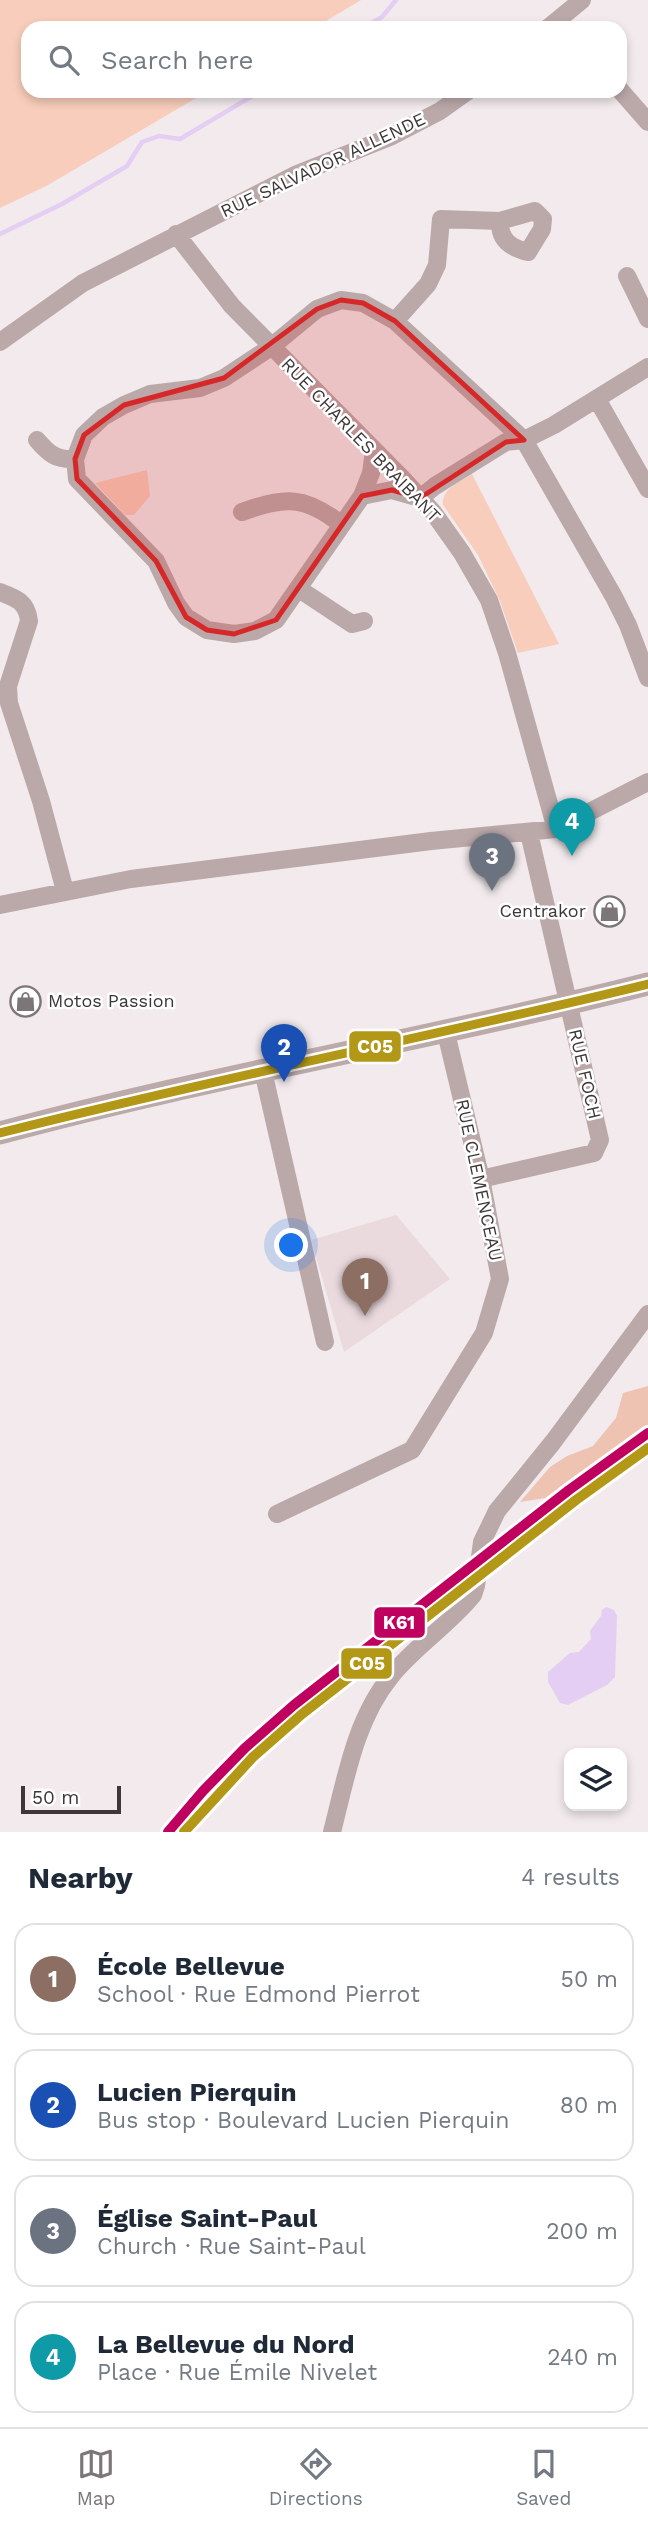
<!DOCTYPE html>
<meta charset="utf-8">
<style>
body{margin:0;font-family:"Work Sans",sans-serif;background:#f2f2f3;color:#1f2937}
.controls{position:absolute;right:21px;bottom:21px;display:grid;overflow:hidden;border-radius:14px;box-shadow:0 4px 10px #0003}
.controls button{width:63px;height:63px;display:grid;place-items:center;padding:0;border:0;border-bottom:2px solid #e0e1e3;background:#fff;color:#1f2937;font:35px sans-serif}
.scale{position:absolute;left:21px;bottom:18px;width:100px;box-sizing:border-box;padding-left:7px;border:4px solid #3d3739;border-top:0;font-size:19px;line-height:24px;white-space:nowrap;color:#3d3739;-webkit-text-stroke:5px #fff;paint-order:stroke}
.you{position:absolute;left:292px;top:1246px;width:24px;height:24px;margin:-18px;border:5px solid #fff;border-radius:50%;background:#1a73e8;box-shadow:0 0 0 10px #1a73e833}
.badge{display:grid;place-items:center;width:46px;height:46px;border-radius:50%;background:#7c7678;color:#fff;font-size:23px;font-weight:700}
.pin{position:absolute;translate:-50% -58px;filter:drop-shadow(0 2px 4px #0008)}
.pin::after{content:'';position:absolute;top:37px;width:24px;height:21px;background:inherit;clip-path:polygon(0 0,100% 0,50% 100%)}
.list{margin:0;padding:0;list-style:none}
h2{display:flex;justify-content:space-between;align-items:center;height:91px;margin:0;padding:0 28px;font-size:30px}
h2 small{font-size:23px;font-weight:400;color:#747a83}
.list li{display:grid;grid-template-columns:46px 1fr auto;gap:21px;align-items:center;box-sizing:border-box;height:112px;margin:0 14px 14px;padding:0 14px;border:2px solid #e0e1e3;border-radius:21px}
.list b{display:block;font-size:26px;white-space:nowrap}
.list p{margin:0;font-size:23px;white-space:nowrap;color:#747a83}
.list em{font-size:23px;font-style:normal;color:#747a83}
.icon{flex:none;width:38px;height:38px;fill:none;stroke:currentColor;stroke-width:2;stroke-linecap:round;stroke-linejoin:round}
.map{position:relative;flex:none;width:648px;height:1832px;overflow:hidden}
.search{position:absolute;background:#fff;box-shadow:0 4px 10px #0003;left:21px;right:21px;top:21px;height:77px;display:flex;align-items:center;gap:18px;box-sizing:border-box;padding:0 24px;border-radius:21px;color:#747a83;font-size:26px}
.sheet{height:595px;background:#fff}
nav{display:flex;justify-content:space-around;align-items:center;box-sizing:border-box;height:98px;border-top:2px solid #e0e1e3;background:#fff;font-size:19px;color:#747a83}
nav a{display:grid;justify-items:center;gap:4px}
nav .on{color:#7c7678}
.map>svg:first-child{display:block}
.built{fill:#eadade}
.green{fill:#f8cdbb}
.forest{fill:#eec3b1}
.water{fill:#e4cef3}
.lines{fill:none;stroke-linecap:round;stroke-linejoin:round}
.stream{stroke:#e4cef3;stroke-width:4.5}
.minor{stroke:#bba9aa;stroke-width:18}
.major{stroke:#bcaaab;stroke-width:23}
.bus-1-casing{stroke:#fff;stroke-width:14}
.bus-1{stroke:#b39817;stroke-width:9}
.rail-1-casing{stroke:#fff;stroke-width:16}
.rail-2-casing{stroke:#fff;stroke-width:16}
.rail-1{stroke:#bf005f;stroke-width:10}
.rail-2{stroke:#b39817;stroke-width:10}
.marked{fill:#d62828;fill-opacity:0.2;stroke:#d62828;stroke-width:5;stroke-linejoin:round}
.labels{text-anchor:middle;stroke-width:5;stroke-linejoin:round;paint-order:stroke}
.street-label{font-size:18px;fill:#3d3739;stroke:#fff}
.poi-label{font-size:18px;fill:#3d3739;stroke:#fff;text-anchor:end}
.line-badge{stroke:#fff;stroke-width:2.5}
.badge-label{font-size:19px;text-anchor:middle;font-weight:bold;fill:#fff}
</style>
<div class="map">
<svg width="648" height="1832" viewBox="0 0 648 1832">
<rect width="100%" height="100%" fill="#f2eaec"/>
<path class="built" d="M396,1215L450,1279L344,1352L311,1240Z"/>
<path class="green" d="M0,0H361L314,28H28V91H208L48,185L0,208Z
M147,470L150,496L134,515H125L95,483Z
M472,474L559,644L518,653L500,601L478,555L443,505C441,489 460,482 472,474Z"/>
<path class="forest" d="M648,1386V1428L545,1498L520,1502L550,1467L567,1456L593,1446L616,1418L623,1393Z"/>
<path class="water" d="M606,1607L614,1610L617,1616L615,1677L607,1685L568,1705L560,1703L548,1682V1672L570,1653L579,1652L591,1639L590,1631L601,1616L602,1610Z"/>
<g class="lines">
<path class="stream" d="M363,28L382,17L396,0
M0,234L62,204L127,166L142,142L159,136L180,139L261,91"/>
<path class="minor" d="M548,28L582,0
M620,90L648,122
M176,234L232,306L403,479L433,512L462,553L489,600L507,653L556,829
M627,276L648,319
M395,321L428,284L437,265L441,219L500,221C499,240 511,248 528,252L542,229L543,219L535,211L500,221
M0,342L83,283L297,174L390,137L440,111L468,91
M648,367L554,425L524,440L506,442L435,486L420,498L392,490L362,496L276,620L255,631L234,634L207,630L186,617L176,603L156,561L77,479L75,459L84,435L103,417L124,405L150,394L200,388L224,378L271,347L317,309L341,300L363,303L395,321L524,440L614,597L628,625L648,678
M597,399L648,489
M37,440C49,454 56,460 75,459
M362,496L371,473L374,451
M242,512C285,496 306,496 342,525
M299,589L352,624L364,621
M0,592C16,598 27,602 29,621L8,686L9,703L41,801L65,891
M0,905L131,879L431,841L556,829L648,782
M263,1071L325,1342
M481,1179L594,1153L600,1140L529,833
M277,1514L412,1450L484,1333L500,1279L481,1179L446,1033
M332,1832C346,1778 355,1720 391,1676C415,1646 449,1625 473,1595L476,1586L482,1542L497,1511L553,1442L648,1314"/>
<path class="major" d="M0,1133C214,1075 433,1039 648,984"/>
<defs>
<path id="bus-1" d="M0,1133C215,1078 433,1037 648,984"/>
</defs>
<use href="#bus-1" class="bus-1-casing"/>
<use href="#bus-1" class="bus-1"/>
<defs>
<path id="rail-1" d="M168,1832L203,1791L245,1748L294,1705L569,1490L648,1433"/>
<path id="rail-2" d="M184,1832L253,1757L302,1714L576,1500L648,1448"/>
</defs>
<use href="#rail-1" class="rail-1-casing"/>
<use href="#rail-2" class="rail-2-casing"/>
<use href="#rail-1" class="rail-1"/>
<use href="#rail-2" class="rail-2"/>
</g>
<path class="marked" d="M341,300L363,303L395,321L524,440L506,442L420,498L392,490L362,496L276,620L234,634L207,630L186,617L156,561L77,479L75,459L84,435L124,405L224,378L317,309Z"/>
<defs>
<symbol id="shop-ring" viewBox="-11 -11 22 22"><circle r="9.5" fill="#fff" stroke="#7c7678" stroke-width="1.5"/><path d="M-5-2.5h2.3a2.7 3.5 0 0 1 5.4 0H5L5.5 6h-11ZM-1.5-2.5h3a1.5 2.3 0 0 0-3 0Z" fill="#7c7678"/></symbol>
</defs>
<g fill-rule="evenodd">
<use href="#shop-ring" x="592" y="894" width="35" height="35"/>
<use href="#shop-ring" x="8" y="984" width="35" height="35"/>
</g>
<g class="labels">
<g class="street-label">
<text transform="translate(323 165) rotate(-25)" y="6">RUE SALVADOR ALLENDE</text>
<text transform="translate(361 440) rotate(46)" y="6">RUE CHARLES BRAIBANT</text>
<text transform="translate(585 1074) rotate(77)" y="6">RUE FOCH</text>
<text transform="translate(479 1180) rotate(78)" y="6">RUE CLEMENCEAU</text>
</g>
<g class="poi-label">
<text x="586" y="917">Centrakor</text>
<text x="48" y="1007" text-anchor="start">Motos Passion</text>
</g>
</g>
<g class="line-badge">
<rect x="348" y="1030" width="54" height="33" rx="7" fill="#b39817"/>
<rect x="373" y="1606" width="53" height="33" rx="7" fill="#bf005f"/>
<rect x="340" y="1647" width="53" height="33" rx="7" fill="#b39817"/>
</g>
<g class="badge-label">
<text x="375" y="1053">C05</text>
<text x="399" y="1629">K61</text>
<text x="367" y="1670">C05</text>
</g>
</svg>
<div class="controls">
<button><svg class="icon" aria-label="layers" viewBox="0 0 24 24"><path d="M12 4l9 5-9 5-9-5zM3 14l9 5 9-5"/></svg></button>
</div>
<div class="scale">50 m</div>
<div class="you"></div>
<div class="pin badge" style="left:365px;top:1316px;background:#8d6e63">1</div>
<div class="pin badge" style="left:284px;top:1082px;background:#1a4fb4">2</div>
<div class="pin badge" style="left:492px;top:891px;background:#6b7280">3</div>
<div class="pin badge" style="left:572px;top:856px;background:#0f9aa8">4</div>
<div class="search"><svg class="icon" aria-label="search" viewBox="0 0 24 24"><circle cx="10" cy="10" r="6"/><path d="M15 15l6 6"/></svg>Search here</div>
</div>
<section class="sheet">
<h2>Nearby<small>4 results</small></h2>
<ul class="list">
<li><span class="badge" style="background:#8d6e63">1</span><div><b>École Bellevue</b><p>School · Rue Edmond Pierrot</p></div><em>50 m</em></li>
<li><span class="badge" style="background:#1a4fb4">2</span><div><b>Lucien Pierquin</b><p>Bus stop · Boulevard Lucien Pierquin</p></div><em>80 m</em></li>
<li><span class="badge" style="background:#6b7280">3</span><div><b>Église Saint-Paul</b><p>Church · Rue Saint-Paul</p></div><em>200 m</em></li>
<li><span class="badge" style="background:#0f9aa8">4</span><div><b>La Bellevue du Nord</b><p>Place · Rue Émile Nivelet</p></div><em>240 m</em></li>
</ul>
</section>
<nav>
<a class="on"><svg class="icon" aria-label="map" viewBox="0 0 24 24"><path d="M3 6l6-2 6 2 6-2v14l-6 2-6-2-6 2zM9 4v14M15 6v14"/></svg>Map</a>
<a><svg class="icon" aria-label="directions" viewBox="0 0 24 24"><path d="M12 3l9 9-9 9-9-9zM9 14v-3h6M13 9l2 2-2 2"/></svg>Directions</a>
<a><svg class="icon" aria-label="saved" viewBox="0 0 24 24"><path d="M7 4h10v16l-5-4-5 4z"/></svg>Saved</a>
</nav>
